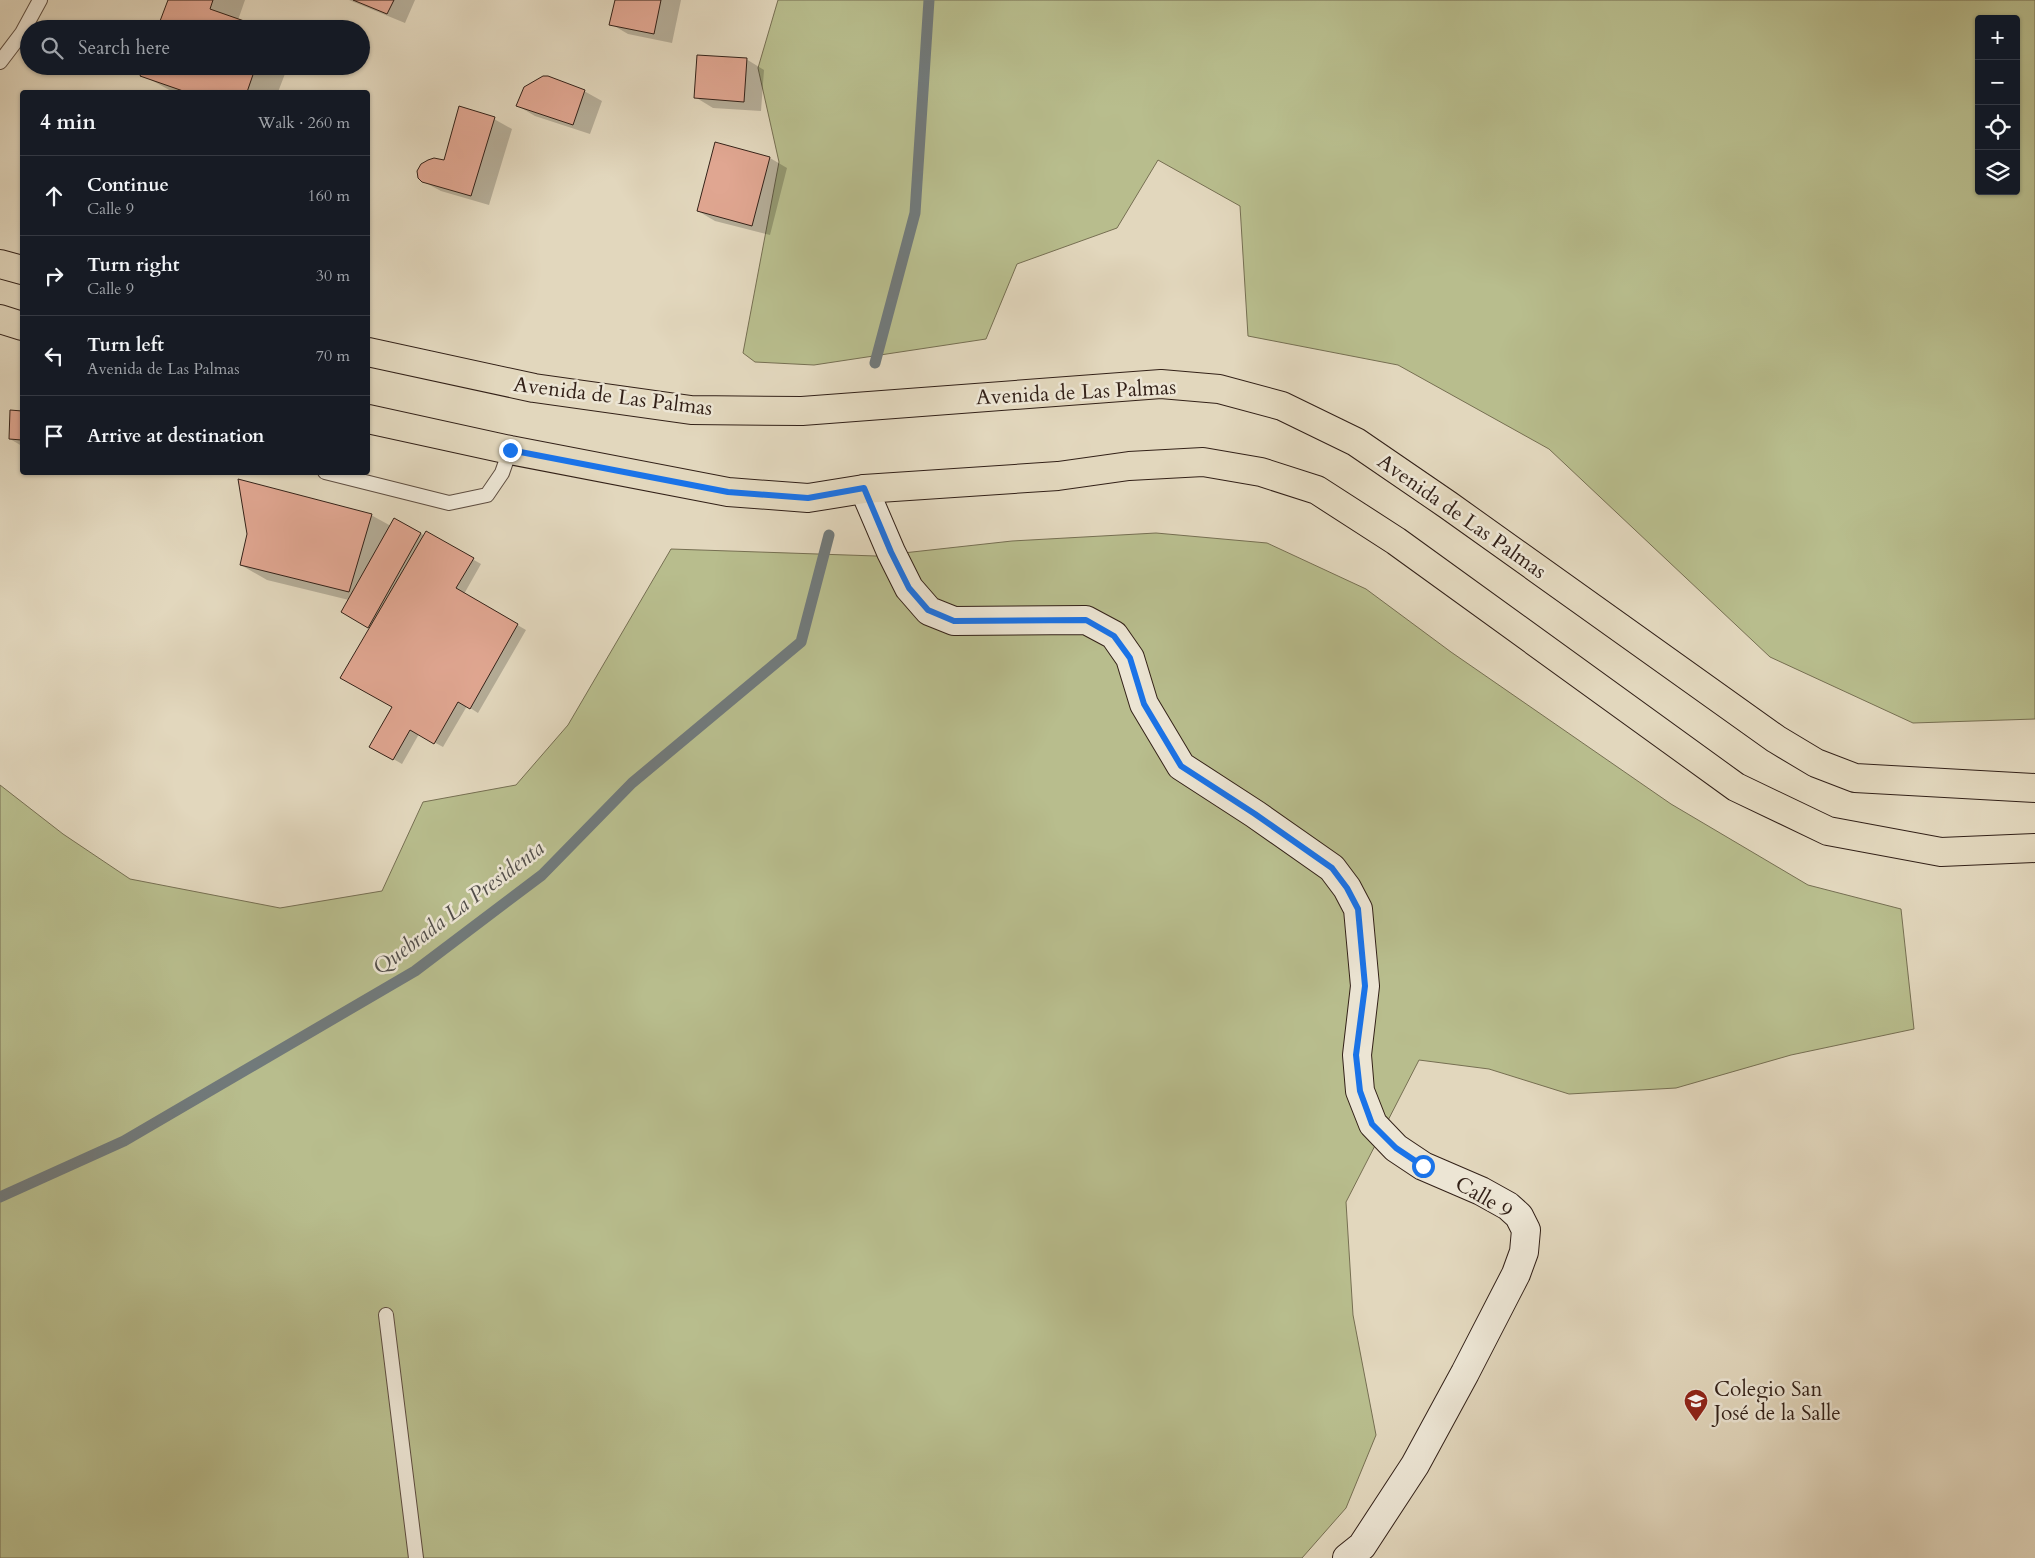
<!DOCTYPE html>
<meta charset="utf-8">
<style>
body{margin:0;font-family:Cardo,serif;background:#242831;color:#f1f3f6}
.controls{position:absolute;right:15px;top:15px;display:grid;overflow:hidden;border-radius:5px;box-shadow:0 1px 4px #0004}
.controls button{width:45px;height:45px;display:grid;place-items:center;padding:0;border:0;border-bottom:1px solid #363941;background:#171b24;color:#f1f3f6;font:25px sans-serif}
.stop{position:absolute;width:15px;height:15px;margin:-11px;border:4px solid #1a73e8;border-radius:50%;background:#fff}
.stop.end{background:#1a73e8;border-color:#fff;box-shadow:0 1px 5px #0008}
.list{margin:0;padding:0;list-style:none}
h2{display:flex;justify-content:space-between;align-items:center;height:65px;margin:0;padding:0 20px;font-size:21px}
h2 small{font-size:16px;font-weight:400;color:#9ea1a6}
.list li{display:grid;grid-template-columns:32px 1fr auto;gap:15px;align-items:center;box-sizing:border-box;height:80px;padding:0 20px;border-top:1px solid #363941}
.list b{display:block;font-size:19px;white-space:nowrap}
.list p{margin:0;font-size:16px;white-space:nowrap;color:#9ea1a6}
.list em{font-size:16px;font-style:normal;color:#9ea1a6}
.icon{flex:none;width:28px;height:28px;fill:none;stroke:currentColor;stroke-width:2;stroke-linecap:round;stroke-linejoin:round}
.map{position:relative;flex:none;width:2035px;height:1558px;overflow:hidden}
.search{position:absolute;background:#171b24;box-shadow:0 1px 4px #0004;left:20px;top:20px;width:350px;height:55px;display:flex;align-items:center;gap:12px;box-sizing:border-box;padding:0 18px;border-radius:28px;color:#9ea1a6;font-size:19px}
.panel{position:absolute;background:#171b24;box-shadow:0 1px 4px #0004;left:20px;top:90px;width:350px;height:385px;border-radius:5px}
.map>svg:first-child{display:block}
.green{fill:#b8bd8d;stroke:#766f52;fill-rule:evenodd}
.shadow{fill:#0003}
.lines{fill:none;stroke-linecap:round;stroke-linejoin:round}
.stream{stroke:#717a7b;stroke-width:11}
.building{fill:#e0a691;stroke:#332118}
.lane-casing{stroke:#5f4e41;stroke-width:16}
.secondary-casing{stroke:#332118;stroke-width:30}
.primary-casing{stroke:#332118;stroke-width:30}
.lane{stroke:#ece5d4;stroke-width:14}
.secondary{stroke:#ece5d4;stroke-width:28}
.primary{stroke:#e2d7bd;stroke-width:28}
.route{stroke:#1a73e8;stroke-width:6}
.labels{text-anchor:middle;stroke-width:5;stroke-linejoin:round;paint-order:stroke}
.street-label{font-size:21px;fill:#332118;stroke:#ece5d4}
.poi-label{font-size:21px;fill:#332118;stroke:#ece5d4;text-anchor:start}
.water-label{font-size:22px;font-style:italic;fill:#524e4a;stroke:#ece5d4}
</style>
<div class="map">
<svg width="2035" height="1558" viewBox="0 0 2035 1558">
<rect width="100%" height="100%" fill="#e2d7bd"/>
<filter id="stains"><feTurbulence type="fractalNoise" baseFrequency=".004" numOctaves="4"/><feColorMatrix values="0 0 0 0 .2 0 0 0 0 .09 0 0 0 0 .02 0 0 0 .5 -.17"/></filter>
<radialGradient id="worn" r=".72"><stop offset=".6" stop-color="#630" stop-opacity="0"/><stop offset="1" stop-color="#630" stop-opacity=".3"/></radialGradient>
<path class="green" d="M778,0H2035V719L1913,723L1770,657L1549,449L1398,365L1248,336L1240,206L1158,160L1117,228L1017,264L986,339L814,365L755,362L743,353L779,162L758,68ZM1979,19H2016V191H1979Z
M1156,533L1267,543L1366,589L1451,652L1671,804L1808,885L1901,909L1914,1029L1791,1055L1676,1088L1569,1094L1489,1069L1419,1060L1346,1202L1353,1315L1376,1435L1346,1508L1302,1558H0V785L63,834L130,879L280,908L382,891L423,802L516,785L568,725L671,549L876,556L1012,541Z"/>
<path class="shadow" d="M169,0H245L238,20Z
M349,0H415L405,23Z
M616,0H681L672,43L628,34L611,24Z
M746,59L764,70L761,111L713,108L695,97Z
M145,66H288L278,92H173L142,75Z
M584,91L602,101L590,134L535,116L518,106Z
M494,119L512,129L489,205L441,191L422,181Z
M716,144L770,158L787,168L770,235L715,221L698,211Z
M11,411L22,412V446L10,439Z
M371,515L391,526L395,519L425,536L427,533L481,564L464,594L526,630L478,713L467,706L443,747L419,734L402,764L371,746L394,707L371,628L342,612L349,600L267,580L241,565Z"/>
<g class="lines">
<path class="stream" d="M875,363L915,213L929,0
M0,1197L124,1141L415,971L542,875L632,783L801,642L829,535"/>
</g>
<path class="building" d="M168,0H213L210,9L267,29H157Z
M353,0H394L387,14Z
M615,0H661L654,34L609,25Z
M697,55L747,58L744,102L694,98Z
M144,66H256L247,92H186L140,76Z
M543,76H548L585,90L573,125L516,106L524,87Z
M459,106L495,117L471,196L422,182L418,178L417,171L421,164L428,160L434,158L444,160Z
M715,142L770,157L752,226L697,211Z
M10,410L22,411V440L9,439Z
M238,479L372,514L349,592L240,565L247,534Z
M394,518L421,533L368,628L341,612Z
M426,531L474,558L456,588L518,624L470,709L458,702L434,744L410,730L393,760L369,747L392,707L340,678Z"/>
<g class="lines">
<defs>
<path id="lane" d="M0,62L22,33L40,0
M325,472L449,503L487,495L502,473L510,450
M386,1315L416,1558"/>
<path id="secondary" d="M864,489L891,552L909,588L929,611L954,621L1086,620L1114,635L1130,658L1144,704L1181,766L1255,814L1332,868L1347,888L1358,909L1365,986L1357,1055L1360,1091L1373,1124L1396,1148L1423,1166L1481,1191L1508,1206L1519,1216L1526,1230L1524,1252L1516,1274L1465,1373L1415,1465L1362,1546L1347,1558"/>
<path id="primary" d="M0,264L22,270
M0,319L22,326
M368,352L534,388L691,410L802,411L1161,384L1219,389L1282,406L1356,442L1448,505L1776,739L1816,763L1855,778L2035,788
M368,419L510,450L728,492L808,498L864,489L1058,476L1129,466L1203,462L1261,472L1317,490L1396,541L1736,787L1828,831L1941,852L2035,848"/>
</defs>
<use href="#lane" class="lane-casing"/>
<use href="#secondary" class="secondary-casing"/>
<use href="#primary" class="primary-casing"/>
<use href="#lane" class="lane"/>
<use href="#secondary" class="secondary"/>
<use href="#primary" class="primary"/>
</g>
<g class="lines">
<path class="route" d="M510,450L728,492L808,498L864,488L891,552L909,588L928,610L954,621L1086,620L1114,636L1130,658L1144,704L1181,766L1255,814L1332,868L1347,888L1358,909L1365,986L1356,1055L1360,1091L1372,1124L1396,1148L1423,1166"/>
</g>
<defs>
<symbol id="university-pin" viewBox="-11 -11 22 30"><path d="M0 17L-7.5 6A9.5 9.5 0 1 1 7.5 6Z" fill="#8f2418" stroke="#ece5d4"/><path d="M0-5L7-2L0 1L-7-2ZM-4 1L0 2.5L4 1V4Q0 6-4 4Z" fill="#fff"/></symbol>
</defs>
<g fill-rule="evenodd">
<use href="#university-pin" x="1682" y="1387" width="28" height="38"/>
</g>
<g class="labels">
<g class="street-label">
<text transform="translate(1076 392) rotate(-3)" y="7">Avenida de Las Palmas</text>
<text transform="translate(613 396) rotate(7)" y="7">Avenida de Las Palmas</text>
<text transform="translate(1462 516) rotate(35)" y="7">Avenida de Las Palmas</text>
<text transform="translate(1484 1197) rotate(30)" y="7">Calle 9</text>
</g>
<g class="poi-label">
<text x="1714" y="1396">Colegio San<tspan x="1714" dy="24">José de la Salle</tspan></text>
</g>
<g class="water-label">
<text transform="translate(458 907) rotate(-37)" y="8">Quebrada La Presidenta</text>
</g>
</g>
<rect width="100%" height="100%" filter="url(#stains)"/>
<rect width="100%" height="100%" fill="url(#worn)"/>
</svg>
<div class="controls">
<button>+</button>
<button>−</button>
<button><svg class="icon" aria-label="locate" viewBox="0 0 24 24"><circle cx="12" cy="12" r="6"/><path d="M12 2v4M12 18v4M2 12h4M18 12h4"/></svg></button>
<button><svg class="icon" aria-label="layers" viewBox="0 0 24 24"><path d="M12 4l9 5-9 5-9-5zM3 14l9 5 9-5"/></svg></button>
</div>
<div class="stop" style="left:1423px;top:1166px"></div>
<div class="stop end" style="left:510px;top:450px"></div>
<div class="search"><svg class="icon" aria-label="search" viewBox="0 0 24 24"><circle cx="10" cy="10" r="6"/><path d="M15 15l6 6"/></svg>Search here</div>
<section class="panel">
<h2>4 min<small>Walk · 260 m</small></h2>
<ul class="list">
<li><svg class="icon" aria-label="ahead" viewBox="0 0 24 24"><path d="M12 20V5M6 11l6-6 6 6"/></svg><div><b>Continue</b><p>Calle 9</p></div><em>160 m</em></li>
<li><svg class="icon" aria-label="right" viewBox="0 0 24 24"><path d="M7 20v-9h11M14 6l5 5-5 5"/></svg><div><b>Turn right</b><p>Calle 9</p></div><em>30 m</em></li>
<li><svg class="icon" aria-label="left" viewBox="0 0 24 24"><path d="M17 20v-9H6M10 6l-5 5 5 5"/></svg><div><b>Turn left</b><p>Avenida de Las Palmas</p></div><em>70 m</em></li>
<li><svg class="icon" aria-label="arrive" viewBox="0 0 24 24"><path d="M6 21V4h12l-3 4 3 4H6"/></svg><div><b>Arrive at destination</b></div></li>
</ul>
</section>
</div>
